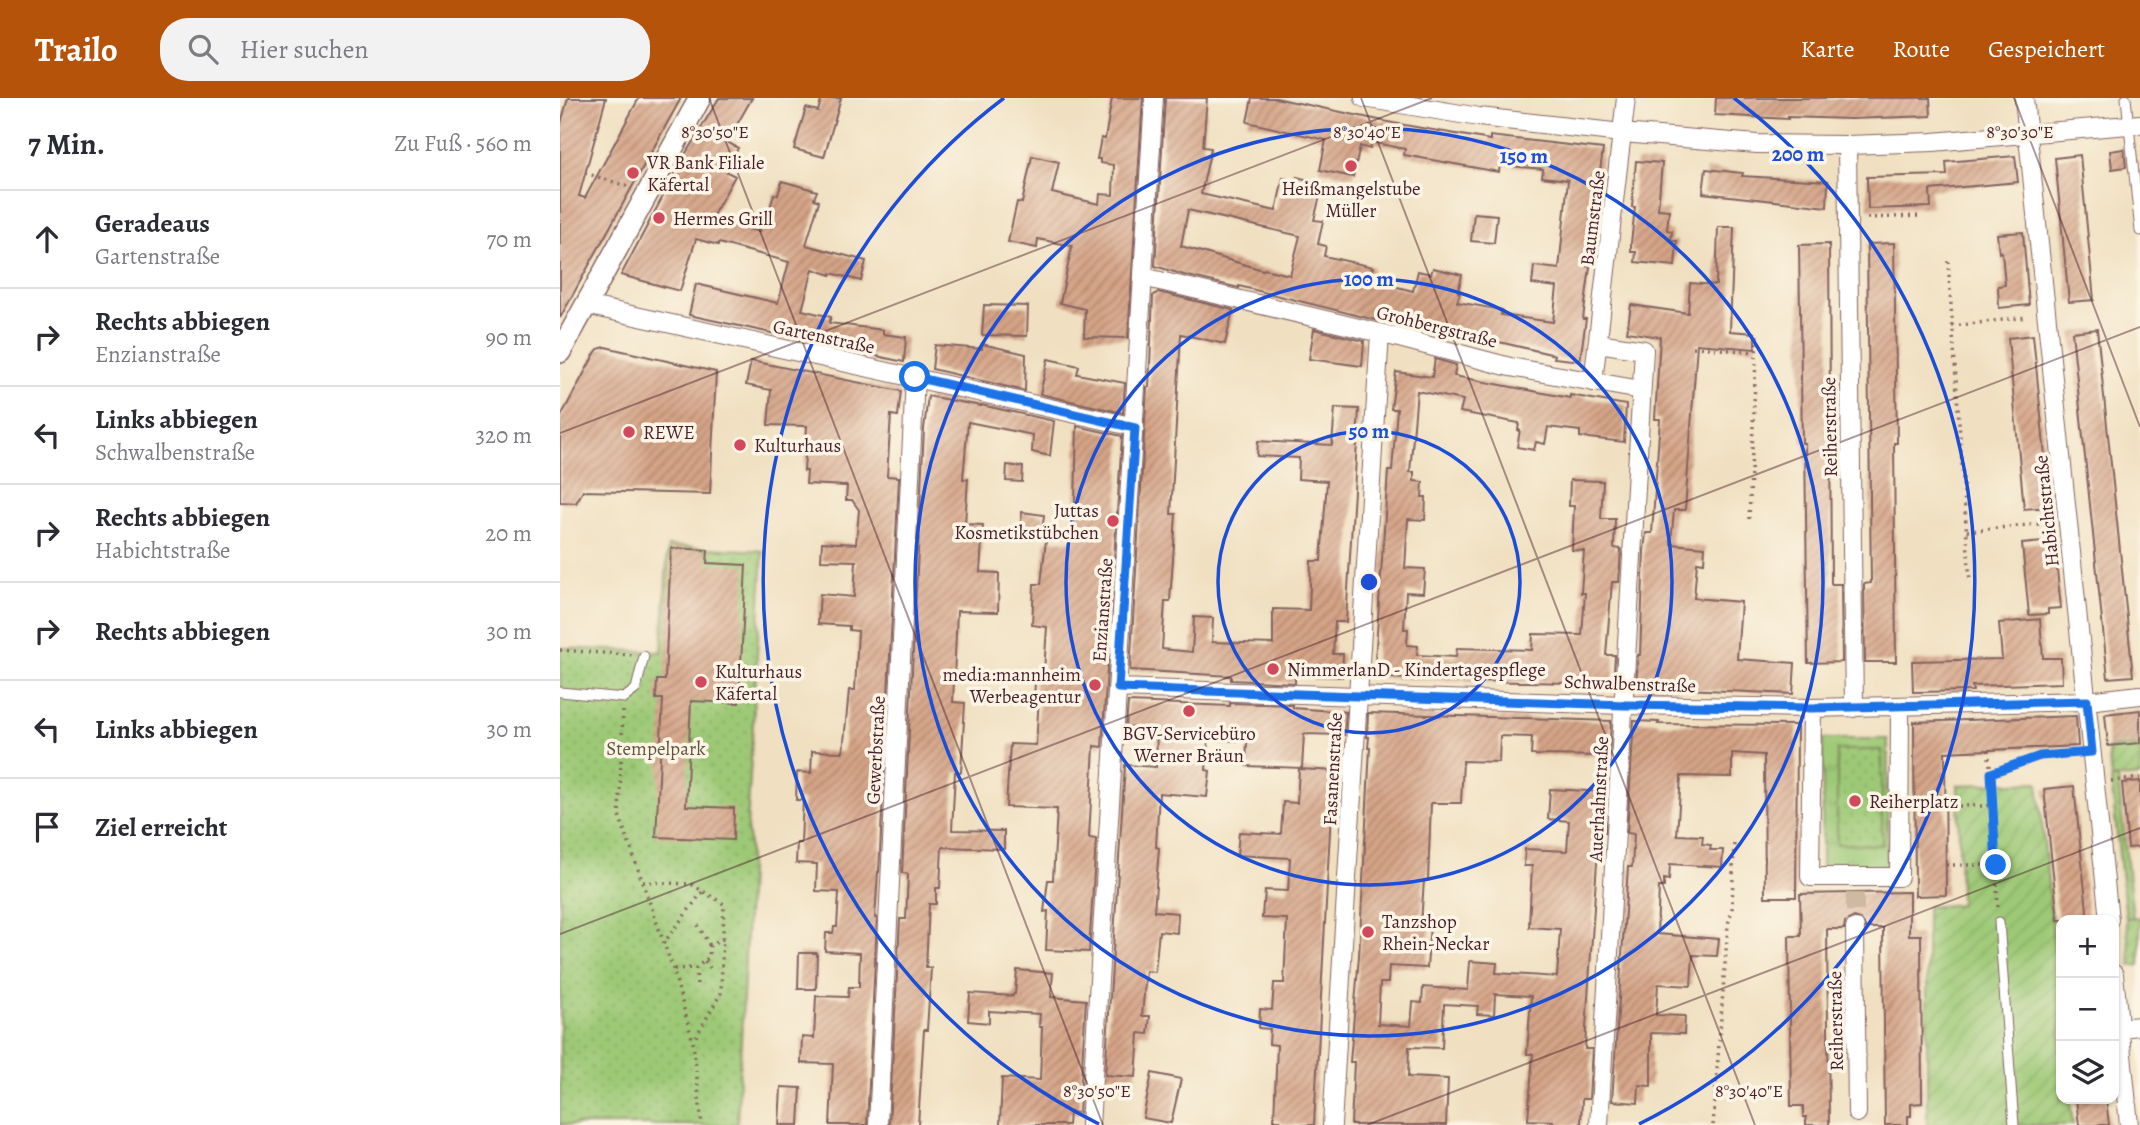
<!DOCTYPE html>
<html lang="de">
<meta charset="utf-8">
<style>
body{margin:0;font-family:Alegreya,serif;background:#f2f2f3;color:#2b2b33}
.controls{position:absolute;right:21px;bottom:21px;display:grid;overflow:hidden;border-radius:14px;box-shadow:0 2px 5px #0004}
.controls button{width:63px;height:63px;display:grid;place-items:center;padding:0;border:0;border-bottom:2px solid #e1e1e2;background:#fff;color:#2b2b33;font:35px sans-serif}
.stop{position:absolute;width:21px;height:21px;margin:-16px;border:5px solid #1a73e8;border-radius:50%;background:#fff}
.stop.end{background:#1a73e8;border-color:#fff;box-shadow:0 2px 7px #0008}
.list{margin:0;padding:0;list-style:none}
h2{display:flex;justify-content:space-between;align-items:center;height:91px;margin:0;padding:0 28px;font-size:30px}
h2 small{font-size:23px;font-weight:400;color:#7c7c81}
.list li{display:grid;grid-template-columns:46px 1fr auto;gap:21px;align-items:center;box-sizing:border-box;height:98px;padding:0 28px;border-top:2px solid #e1e1e2}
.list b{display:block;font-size:26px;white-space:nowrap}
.list p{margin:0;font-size:23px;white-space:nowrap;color:#7c7c81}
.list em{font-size:23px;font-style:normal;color:#7c7c81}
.icon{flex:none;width:38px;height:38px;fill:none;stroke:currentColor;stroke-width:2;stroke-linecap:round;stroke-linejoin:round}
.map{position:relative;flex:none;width:1580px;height:1027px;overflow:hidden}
header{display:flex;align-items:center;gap:42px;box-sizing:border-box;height:98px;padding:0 35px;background:#b45309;color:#fff}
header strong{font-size:33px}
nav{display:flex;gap:38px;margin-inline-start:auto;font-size:24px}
.search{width:490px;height:63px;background:#f2f2f3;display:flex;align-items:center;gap:18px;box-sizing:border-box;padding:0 24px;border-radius:28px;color:#7c7c81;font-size:26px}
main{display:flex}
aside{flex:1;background:#fff}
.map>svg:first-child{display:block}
.grass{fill:url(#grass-tufts);stroke:#747450;stroke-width:2}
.park{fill:url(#park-dots);stroke:#747450;stroke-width:2}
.garden{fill:url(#garden-furrows);stroke:#747450;stroke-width:2}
.building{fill:url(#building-hatch);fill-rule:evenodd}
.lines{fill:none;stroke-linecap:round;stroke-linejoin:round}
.minor-tunnel{stroke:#cfb9a3;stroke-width:18;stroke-dasharray:18 9;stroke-linecap:butt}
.service-casing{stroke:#846360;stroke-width:11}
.minor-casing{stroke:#846360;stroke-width:20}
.tertiary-casing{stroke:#846360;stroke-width:24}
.path{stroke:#846360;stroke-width:3.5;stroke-dasharray:2 5;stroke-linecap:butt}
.service{stroke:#fff;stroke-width:9}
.minor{stroke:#fff;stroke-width:18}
.tertiary{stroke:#fff;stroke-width:21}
.route{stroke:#1a73e8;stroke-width:9}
.ticks{fill:none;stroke:#4a1f2b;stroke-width:2;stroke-opacity:0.45}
.ring{fill:none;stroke:#1d4ed8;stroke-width:3.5}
.poi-dot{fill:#d1495b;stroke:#fcf5e5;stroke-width:2.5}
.labels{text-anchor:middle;stroke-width:7;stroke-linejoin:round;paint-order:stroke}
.poi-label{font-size:19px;fill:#4a1f2b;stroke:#fcf5e5;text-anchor:start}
.street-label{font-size:19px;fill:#4a1f2b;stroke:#fcf5e5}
.park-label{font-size:19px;fill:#635242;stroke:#fcf5e5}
.ticks-label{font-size:18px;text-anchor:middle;fill:#4a1f2b;stroke:#fcf5e5;stroke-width:7;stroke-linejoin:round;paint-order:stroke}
.centre{fill:#1d4ed8;stroke:#fcf5e5;stroke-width:3.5}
.ring-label{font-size:21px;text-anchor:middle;font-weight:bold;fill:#1d4ed8;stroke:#fcf5e5;stroke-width:7;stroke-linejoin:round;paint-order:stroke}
</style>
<header>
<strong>Trailo</strong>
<div class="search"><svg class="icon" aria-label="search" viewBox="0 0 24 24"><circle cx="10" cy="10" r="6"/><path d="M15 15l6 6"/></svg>Hier suchen</div>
<nav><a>Karte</a><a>Route</a><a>Gespeichert</a></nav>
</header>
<main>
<aside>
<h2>7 Min.<small>Zu Fuß · 560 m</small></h2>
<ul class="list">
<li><svg class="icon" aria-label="ahead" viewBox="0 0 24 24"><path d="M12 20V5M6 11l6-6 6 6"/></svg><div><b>Geradeaus</b><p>Gartenstraße</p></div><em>70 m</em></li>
<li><svg class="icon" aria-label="right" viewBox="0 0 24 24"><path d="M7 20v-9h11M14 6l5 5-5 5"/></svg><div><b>Rechts abbiegen</b><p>Enzianstraße</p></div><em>90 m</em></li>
<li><svg class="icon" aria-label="left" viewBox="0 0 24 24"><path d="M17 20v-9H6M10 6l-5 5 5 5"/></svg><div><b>Links abbiegen</b><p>Schwalbenstraße</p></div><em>320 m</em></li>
<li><svg class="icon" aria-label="right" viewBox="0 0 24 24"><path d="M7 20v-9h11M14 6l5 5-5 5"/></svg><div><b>Rechts abbiegen</b><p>Habichtstraße</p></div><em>20 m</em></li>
<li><svg class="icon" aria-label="right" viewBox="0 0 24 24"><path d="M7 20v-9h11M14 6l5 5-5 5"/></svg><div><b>Rechts abbiegen</b></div><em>30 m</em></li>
<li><svg class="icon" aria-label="left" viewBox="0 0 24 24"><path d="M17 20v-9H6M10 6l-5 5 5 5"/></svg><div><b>Links abbiegen</b></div><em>30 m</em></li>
<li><svg class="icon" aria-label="arrive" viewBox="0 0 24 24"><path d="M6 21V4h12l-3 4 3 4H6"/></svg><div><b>Ziel erreicht</b></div></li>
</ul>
</aside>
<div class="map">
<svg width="1580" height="1027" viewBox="0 0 1580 1027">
<defs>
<pattern id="grass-tufts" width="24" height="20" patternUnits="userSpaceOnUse" patternTransform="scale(1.75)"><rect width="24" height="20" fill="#9dc976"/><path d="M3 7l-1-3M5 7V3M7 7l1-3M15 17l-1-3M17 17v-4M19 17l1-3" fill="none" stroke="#89ac66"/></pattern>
<pattern id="park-dots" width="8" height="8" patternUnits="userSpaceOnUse" patternTransform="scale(1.75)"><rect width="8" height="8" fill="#9dc976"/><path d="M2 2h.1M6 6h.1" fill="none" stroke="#89ac66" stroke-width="1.8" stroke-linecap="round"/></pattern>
<pattern id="garden-furrows" width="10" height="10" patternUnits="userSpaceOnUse" patternTransform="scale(1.75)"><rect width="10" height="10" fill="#9dc976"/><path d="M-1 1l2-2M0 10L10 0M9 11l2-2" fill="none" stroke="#89ac66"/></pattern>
<pattern id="building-hatch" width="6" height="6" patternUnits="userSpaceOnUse" patternTransform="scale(1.75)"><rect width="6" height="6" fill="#d5a487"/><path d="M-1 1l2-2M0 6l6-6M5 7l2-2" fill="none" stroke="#af856f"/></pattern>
</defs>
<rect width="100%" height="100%" fill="#fcf5e5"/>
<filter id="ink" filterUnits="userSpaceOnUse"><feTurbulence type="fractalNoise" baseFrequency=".0143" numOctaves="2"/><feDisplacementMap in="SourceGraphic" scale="14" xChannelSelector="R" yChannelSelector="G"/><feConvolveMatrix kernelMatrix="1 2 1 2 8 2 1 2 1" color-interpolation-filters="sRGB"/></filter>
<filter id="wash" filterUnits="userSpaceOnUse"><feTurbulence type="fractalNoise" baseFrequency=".00686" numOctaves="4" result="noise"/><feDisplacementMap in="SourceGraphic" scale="28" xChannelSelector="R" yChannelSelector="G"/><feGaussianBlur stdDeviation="1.57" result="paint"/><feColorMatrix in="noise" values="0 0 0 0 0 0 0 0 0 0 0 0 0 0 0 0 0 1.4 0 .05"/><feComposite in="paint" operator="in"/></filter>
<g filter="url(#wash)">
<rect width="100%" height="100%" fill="#f0e0c1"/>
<path class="grass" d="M1263,641H1328L1327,770H1262Z
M1551,681H1558L1573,820H1566Z"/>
<path class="park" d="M108,448L203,453L187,730L189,744V775L177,1027H0V550L102,554Z
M1277,652H1322V747L1277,746Z"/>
<path class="garden" d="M1580,647V678L1551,681L1548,650Z
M1478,684L1501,914V1001H1510L1513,1027H1367V809L1400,806L1398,687Z
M1580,819V867L1571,868L1566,820Z"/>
<g id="blocks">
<path class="building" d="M8,0H46L19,98L25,100L79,0H121L0,220V29Z
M159,0H192L167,44L178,50L167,74L175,78L151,121L199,134L202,123L206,124L214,96L218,97L222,83L257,93L254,101L259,103L246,147L306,163L301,183L271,175V177L253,171L242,212L271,219L269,225L323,232V236L346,239L344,264L129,217L136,186L218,205L229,164L159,145L158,147L136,141L120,193L61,177L126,55Z
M262,0H281L264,59L234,51L246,10L258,13Z
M552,0H583L568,240L524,239L525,211L500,205L512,148L478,141L477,150L448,144L457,104L462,105L472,58L499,64L492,95L539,106L540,96L553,97L554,67L540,65V61H537L541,40L545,41Z
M605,0H647L643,49L651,50L641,96L716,113L723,80L736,83L737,79L763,86L754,122L763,123L758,146L766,148L764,158L813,169L810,182L853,193L858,173L871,176L873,170L902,177L898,194L900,195L897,204L942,212L941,217L993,224L997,189L972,186L974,168L999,171L1008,82L982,79L983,71L940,67L939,74L844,57L845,51L811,44L810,51L800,48L793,79L760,72L766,42L687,24L692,0H715L833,25L930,42V38L1043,51L1038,89H1034L1026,168L1030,169L1023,221H1026L1020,263L994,260L995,257L845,222L844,229L679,188V190L624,177L595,168ZM628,112L740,138L730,177L704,171L703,172L621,148Z
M1156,0H1370L1371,18L1291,21L1228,19V21L1155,17Z
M1564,51L1566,69L1552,71L1550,53Z
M1520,57L1534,202L1509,204L1495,60Z
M1455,58L1458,84L1370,92L1371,109L1308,111L1307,79L1387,77L1386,64Z
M1076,63L1102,65L1098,111L1109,112L1107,132L1112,133L1111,143H1117L1115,168L1075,164L1076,154H1071V145L1075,109H1072Z
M1146,71L1183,75L1182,78L1268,83L1267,109L1143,95Z
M914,115L937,117L934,145L911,143Z
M1158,129H1174L1170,233L1195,235V251L1137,246L1125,412H1114L1111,446L1145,449L1144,465L1137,464L1134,500L1181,504L1177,561L1235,565L1233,596L1102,590V592L1078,591L1076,589L1078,557H1080L1084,453L1086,435H1092L1100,321H1095L1100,239L1067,234L1071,207L1128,215L1130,185L1156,187Z
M1463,134L1469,207L1439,210L1438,188L1445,187L1442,154L1439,155L1437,136Z
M1334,145L1337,345H1334L1336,564H1305L1304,486L1311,485L1307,146Z
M1269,146L1271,486H1281L1282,564L1248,565L1245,345H1242L1239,147Z
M598,194L673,212L665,246L621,236L611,416H616L614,447L610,503H605L602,551L632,554L634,519L653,520L652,544L713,546V511L749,512L751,463H761L767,383L738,381L739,360L697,358L698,343L772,347L775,310L799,311L786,524H775L773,556H783L782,579L735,578V585L671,582V578L570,572L587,289H589L593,198Z
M424,207L468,208L467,238L422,237Z
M754,231L804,243L802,268L749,261Z
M1537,231L1573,578L1548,580L1512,234Z
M1473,237L1490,409L1464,411L1448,240Z
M422,246L466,256L465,293L372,271L375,247L422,251Z
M45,249L156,274L150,396L23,393L16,405L0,404V320L34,257L38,251Z
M488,261L519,268L517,276L565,285L563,315L480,296Z
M875,261L896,267L894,278L1010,300V297L1066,307L1064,344L1020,339V333L988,329L985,346L976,344L974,352L957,349L960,332H958L959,325L900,314L903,302L857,293L850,374H854V383L863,384L862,399H866L865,422L848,421L845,470L865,471L863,495L846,494L844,531H848L847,547L858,548L857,557L896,559L897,550L972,552L973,536L1022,537L1025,495H1021L1024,453L1012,452L1014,408H1009L1010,382L1043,383L1041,421H1055L1054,450L1061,451L1059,484H1052L1046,557H1055L1053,589L1011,588V585L871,582L814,579L828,373H832L837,311H831L836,274L872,279Z
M191,263L341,293L338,318L331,317L327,378L339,379L319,774H318L315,820H317L307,1027H270L273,966L241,965L242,939L254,940L256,898L288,899L289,889H299L300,855L265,853L266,835H273L274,829H277L279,794L256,793L257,766L236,765L237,745H241L243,702H236L237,674L251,675L252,653L283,654L289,592H295L298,533L289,532V528L258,526L260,496L294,499L296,463L261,462L262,444L296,446L299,412L292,402H286L287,388L246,386L247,373H244L247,328L208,327L211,292L186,287Z
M368,298L421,308V307L494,323L490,358L472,354L473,337L408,324L403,381H408L405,426L423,427L420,474L439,475L438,514L397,513L393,604L405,605L401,674H395L392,732L444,733V751L382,749L380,790H376V806H369L366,870H371L367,932H364L358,1027H329L340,821H346L348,776L342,775L364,331Z
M517,328L562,338L542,649L534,648L529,740L536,741L529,854L486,852L488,813L484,814L488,782H493L497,711L446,709L450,646L476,647L479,599H474L476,572L484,573L487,529L472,527L474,486H481L486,442L514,443Z
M447,367L463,369L462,384L446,383Z
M462,414L484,417L482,435L460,433Z
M1494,443L1501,510L1488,511V516L1469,517L1462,446Z
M111,450L148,452L147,465L186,467L179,605L131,603L126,708L174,710L173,742L96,739L103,601H96L97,582H105Z
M1480,521L1483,560H1501L1502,585L1412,588L1413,593L1353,594L1352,563L1442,561L1439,525Z
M568,604L670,608V605L733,607V610L786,614L784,637L744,636L742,670L686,668L687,643L648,642L646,672L650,673L647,699L599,695L596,749L599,750L594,813L618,815L617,835L599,833L595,874L586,873L582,918H590L588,936L579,935L576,979L545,977L565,667L596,669L597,630L566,629Z
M1580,612V645L1548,648L1545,616Z
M808,615L1051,623L1049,658L971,657L972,639L940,638L939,664L903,663L901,705H871L868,782H864L861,825L870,826L867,870L829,868L828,885H820L818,926L851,928L853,904L862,905L863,889L908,892L910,863L937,865L936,875L997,879L1000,831L969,829L972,768H964L965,751L1007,753L1009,723L988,721L990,691L1047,694L1045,734H1039L1026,930L1025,951H1032L1029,1001H1022L1021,1027H993V1023L968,1022L973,956H967L971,898L935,896L934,917L917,916L918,908L884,906L882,950L849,949L848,979L888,981L886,1027H791L794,964H790L799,858L810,650H808L809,639H807Z
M1516,618L1518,648L1385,654L1386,797L1355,798L1354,624Z
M1074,623L1099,624L1098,626L1237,627L1236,799H1205L1204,657L1172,655V679L1121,678L1117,737L1143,738L1142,746L1151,747L1150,752H1163L1162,769L1110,766L1109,782L1104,781V789H1099L1097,836L1159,841L1157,858L1133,857L1131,888L1098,886L1096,917L1125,918L1124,936L1091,935V988L1079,987L1078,1005L1052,1003L1068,769H1072L1074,736L1067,735Z
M739,671L777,673L775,696H772L754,1027H732L720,1025V1022H714L717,947L709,946L710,931L699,930L700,911L712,912L714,885H724L727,821L702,820L703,805H704L705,792L728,793L730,760L677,757L679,734L721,736L723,704L737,705Z
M1580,683V749L1568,750L1562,685Z
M1514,688L1528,822H1498L1484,691Z
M1349,794V837H1361L1362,1005L1351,1006V1018H1348V1027H1325L1323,830H1306L1301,821L1294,819L1285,824L1284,831H1267L1269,1027H1246V1019H1243V1008H1231L1229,838H1241L1240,796Z
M239,855H257L256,891H238Z
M457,872L493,875L491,899L526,902L519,1015L509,1014L508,1027H440L442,980L480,982L482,929H479L480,916L429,913V925L408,923L410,895L453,898V896H455Z
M592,975L621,981L611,1025L583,1020Z
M221,989L241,990L239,1027H219Z
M1516,1001H1546L1549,1027H1519Z"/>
</g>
</g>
<g filter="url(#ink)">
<use href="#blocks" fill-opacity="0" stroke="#846360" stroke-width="2"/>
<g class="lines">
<path class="minor-tunnel" d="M1295,795V830"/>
<defs>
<path id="service" d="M1566,0L1580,133
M0,594L64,600L76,591L84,558
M1439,824L1454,1027"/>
<path id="minor" d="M804,0L919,19L1062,35L1197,46L1287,47L1373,44L1580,26
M1464,0L1549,822
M1287,47L1294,610
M583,179L820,235L950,269L1081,292
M26,207L575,329
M1038,245L1084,252L1039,1027
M1033,284L1066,0
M558,590L1064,607L1252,610L1527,603L1580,597
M1252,610L1250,779H1339L1340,609
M1295,830L1297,1015
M1554,876L1569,1027
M1559,930L1580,928
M318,1027L355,279
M530,1027L594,0
M772,1027L820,235"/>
<path id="tertiary" d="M0,254L140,0"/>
</defs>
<use href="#service" class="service-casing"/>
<use href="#minor" class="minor-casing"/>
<use href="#tertiary" class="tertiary-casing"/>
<path class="path" d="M25,75L70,89
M1307,120L1360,118
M1388,163L1410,484
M1392,228L1467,219
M1133,249L1196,254
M1189,421L1197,237
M1407,433L1489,425
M0,552L71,557
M63,613L59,717L113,871L133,944L142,1027
M1428,652L1431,675
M1551,683L1580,680
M1385,708H1433
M1386,767H1436
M83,784L131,786L164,806L161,895L134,942
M1438,809L1431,675L1481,658L1513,655
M138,827L150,848
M103,846L143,793
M145,863L150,870
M136,870L137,888
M114,871L136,870L149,859L150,848L163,841
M1153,1027L1168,826L1172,812L1174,744"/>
<use href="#service" class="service"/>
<use href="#minor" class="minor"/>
<use href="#tertiary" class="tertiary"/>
</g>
</g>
<g class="lines" filter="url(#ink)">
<path class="route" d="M355,279L575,330L558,590L1064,607L1252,610L1527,603L1532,654L1480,658L1431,675L1436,767"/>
</g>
<path class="ticks" d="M149,0L543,1027M801,0L1195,1027M1454,0L1580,329M0,335L872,0M0,836L1580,229M807,1027L1580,730"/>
<g class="ring">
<circle cx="809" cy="484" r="151"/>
<circle cx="809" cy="484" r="303"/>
<circle cx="809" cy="484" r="454"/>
<path d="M539 1026A606 606 0 0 1 444 0M1174 0A606 606 0 0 1 1079 1026"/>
</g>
<g class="poi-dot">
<circle cx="791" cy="68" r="7"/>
<circle cx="73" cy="75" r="7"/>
<circle cx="99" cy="120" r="7"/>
<circle cx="69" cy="334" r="7"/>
<circle cx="180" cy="347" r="7"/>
<circle cx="553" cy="423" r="7"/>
<circle cx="713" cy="571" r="7"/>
<circle cx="141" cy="584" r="7"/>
<circle cx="535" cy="587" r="7"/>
<circle cx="629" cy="613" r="7"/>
<circle cx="1295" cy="703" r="7"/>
<circle cx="808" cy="834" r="7"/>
</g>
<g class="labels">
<g class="poi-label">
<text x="87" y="71">VR Bank Filiale<tspan x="87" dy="22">Käfertal</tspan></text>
<text x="791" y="97" text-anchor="middle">Heißmangelstube<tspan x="791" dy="22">Müller</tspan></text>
<text x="113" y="127">Hermes Grill</text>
<text x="83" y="341">REWE</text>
<text x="194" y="354">Kulturhaus</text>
<text x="539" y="419" text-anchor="end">Juttas<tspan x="539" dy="22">Kosmetikstübchen</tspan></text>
<text x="727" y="578">NimmerlanD - Kindertagespflege</text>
<text x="155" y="580">Kulturhaus<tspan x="155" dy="22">Käfertal</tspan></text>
<text x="521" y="583" text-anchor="end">media:mannheim<tspan x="521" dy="22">Werbeagentur</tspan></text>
<text x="629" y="642" text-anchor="middle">BGV-Servicebüro<tspan x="629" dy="22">Werner Bräun</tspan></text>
<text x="1309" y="710">Reiherplatz</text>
<text x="822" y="830">Tanzshop<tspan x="822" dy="22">Rhein-Neckar</tspan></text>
</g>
<g class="street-label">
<text transform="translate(1032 120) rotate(-83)" y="7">Baumstraße</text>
<text transform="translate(877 228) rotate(14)" y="7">Grohbergstraße</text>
<text transform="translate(264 238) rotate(12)" y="7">Gartenstraße</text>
<text transform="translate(1269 329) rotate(-91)" y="7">Reiherstraße</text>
<text transform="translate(1486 413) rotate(-96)" y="7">Habichtstraße</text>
<text transform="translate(542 512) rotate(-86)" y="7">Enzianstraße</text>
<text transform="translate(1070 585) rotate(2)" y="7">Schwalbenstraße</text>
<text transform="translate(315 652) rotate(-87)" y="7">Gewerbstraße</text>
<text transform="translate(772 671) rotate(-87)" y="7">Fasanenstraße</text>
<text transform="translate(1038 701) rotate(-87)" y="7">Auerhahnstraße</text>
<text transform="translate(1275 923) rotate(-91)" y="7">Reiherstraße</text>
</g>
<g class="park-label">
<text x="96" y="657">Stempelpark</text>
</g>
</g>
<g class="ticks-label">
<text x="155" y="40">8°30'50"E</text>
<text x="807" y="40">8°30'40"E</text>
<text x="1460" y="40">8°30'30"E</text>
<text x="537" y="999">8°30'50"E</text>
<text x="1189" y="999">8°30'40"E</text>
</g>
<circle cx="809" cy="484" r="10" class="centre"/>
<g class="ring-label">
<text x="1238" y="63">200 m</text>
<text x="964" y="65">150 m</text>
<text x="809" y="188">100 m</text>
<text x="809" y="340">50 m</text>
</g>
</svg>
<div class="controls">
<button>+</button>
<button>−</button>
<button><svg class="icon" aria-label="layers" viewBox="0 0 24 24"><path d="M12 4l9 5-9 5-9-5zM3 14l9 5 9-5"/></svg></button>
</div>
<div class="stop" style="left:355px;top:279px"></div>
<div class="stop end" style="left:1436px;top:767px"></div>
</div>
</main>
